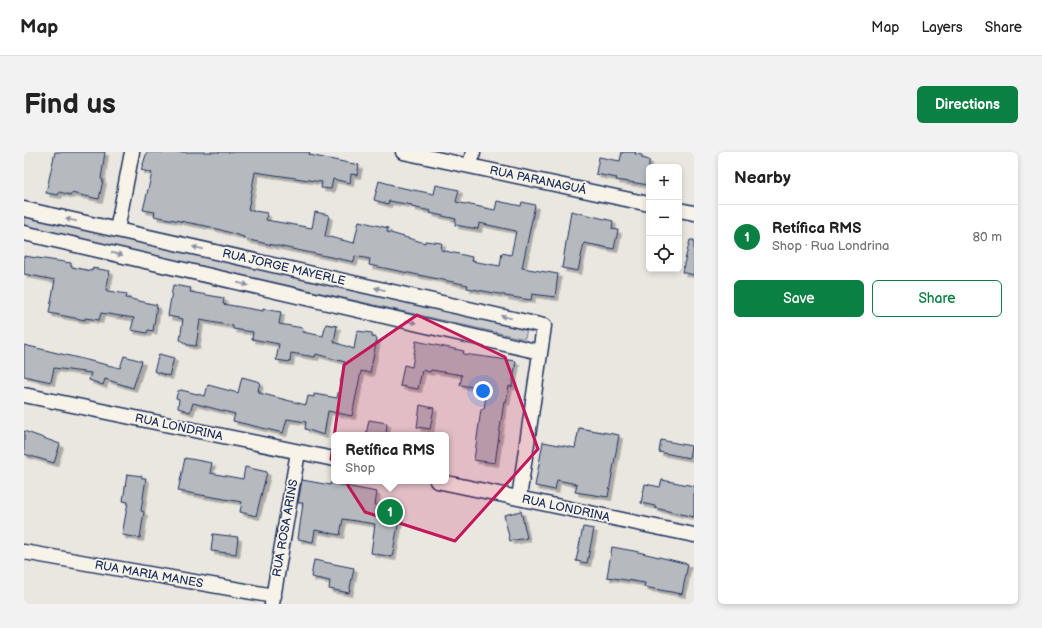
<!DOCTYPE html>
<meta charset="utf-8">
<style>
body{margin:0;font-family:"Balsamiq Sans",sans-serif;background:#f2f2f2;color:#222}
.controls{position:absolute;right:12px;top:12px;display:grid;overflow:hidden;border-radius:6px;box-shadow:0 2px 6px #0003}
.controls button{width:36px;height:36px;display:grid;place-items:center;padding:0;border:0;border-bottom:1px solid #e0e0e0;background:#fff;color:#222;font:20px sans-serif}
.you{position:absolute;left:459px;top:239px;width:14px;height:14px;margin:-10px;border:3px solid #fff;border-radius:50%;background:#1a73e8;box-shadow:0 0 0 6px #1a73e833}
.badge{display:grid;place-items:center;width:26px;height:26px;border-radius:50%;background:#0b8043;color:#fff;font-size:13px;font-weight:700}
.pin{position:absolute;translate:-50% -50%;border:2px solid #fff;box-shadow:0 1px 4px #0006}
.popup{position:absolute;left:307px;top:280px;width:118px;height:52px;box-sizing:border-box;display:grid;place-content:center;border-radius:6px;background:#fff;filter:drop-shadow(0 1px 3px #0005);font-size:13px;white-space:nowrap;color:#767676}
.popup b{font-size:15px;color:#222}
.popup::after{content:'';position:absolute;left:50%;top:100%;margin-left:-8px;border:8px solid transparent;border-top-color:#fff}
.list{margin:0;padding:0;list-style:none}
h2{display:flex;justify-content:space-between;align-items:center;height:52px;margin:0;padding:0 16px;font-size:17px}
h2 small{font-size:13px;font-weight:400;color:#767676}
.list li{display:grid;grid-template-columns:26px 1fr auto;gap:12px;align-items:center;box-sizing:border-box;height:64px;padding:0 16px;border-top:1px solid #e0e0e0}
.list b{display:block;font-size:15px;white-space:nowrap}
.list p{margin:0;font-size:13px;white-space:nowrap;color:#767676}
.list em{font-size:13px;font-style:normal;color:#767676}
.actions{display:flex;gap:8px;padding:12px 16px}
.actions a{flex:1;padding:9px 0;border:1px solid #0b8043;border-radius:6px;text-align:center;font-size:14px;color:#0b8043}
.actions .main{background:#0b8043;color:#fff}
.icon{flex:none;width:22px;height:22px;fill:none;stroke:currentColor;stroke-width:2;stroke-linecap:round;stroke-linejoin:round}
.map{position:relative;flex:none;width:670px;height:452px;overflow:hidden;border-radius:6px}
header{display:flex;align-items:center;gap:24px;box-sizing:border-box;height:56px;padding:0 20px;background:#fff;border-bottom:1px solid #e0e0e0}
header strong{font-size:19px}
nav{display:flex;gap:22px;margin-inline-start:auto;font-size:14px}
.intro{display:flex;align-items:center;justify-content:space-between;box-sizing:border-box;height:96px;padding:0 24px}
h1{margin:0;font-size:28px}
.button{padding:10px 18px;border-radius:6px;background:#0b8043;color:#fff;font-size:14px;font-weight:700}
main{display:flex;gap:24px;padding:0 24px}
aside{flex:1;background:#fff;border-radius:6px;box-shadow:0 2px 6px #0003}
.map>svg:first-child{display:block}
.green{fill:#cbcccd;stroke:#737e96}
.building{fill:#b6babf;stroke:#1b2f5e;filter:url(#shadow)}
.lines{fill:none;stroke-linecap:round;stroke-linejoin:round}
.minor-casing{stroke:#1b2f5e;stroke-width:17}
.minor{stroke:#f7f3e8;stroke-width:14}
.oneway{fill:#8991a3}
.marked{fill:#c2185b;fill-opacity:0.2;stroke:#c2185b;stroke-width:3;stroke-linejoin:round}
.labels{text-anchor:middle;stroke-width:3.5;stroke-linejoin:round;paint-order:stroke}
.street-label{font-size:12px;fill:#1b2f5e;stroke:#f7f3e8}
</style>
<header>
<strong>Map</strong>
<nav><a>Map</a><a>Layers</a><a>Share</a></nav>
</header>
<div class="intro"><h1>Find us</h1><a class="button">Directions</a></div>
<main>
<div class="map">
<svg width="670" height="452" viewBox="0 0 670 452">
<defs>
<filter id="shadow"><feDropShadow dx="3.5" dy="3.5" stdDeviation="0" flood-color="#0004"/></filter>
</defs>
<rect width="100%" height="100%" fill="#eae7e0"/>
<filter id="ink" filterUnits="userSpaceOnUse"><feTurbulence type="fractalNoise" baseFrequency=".025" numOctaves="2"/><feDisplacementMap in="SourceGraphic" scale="8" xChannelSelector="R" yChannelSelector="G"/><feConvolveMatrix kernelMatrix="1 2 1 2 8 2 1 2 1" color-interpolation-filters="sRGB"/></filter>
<g filter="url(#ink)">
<path class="green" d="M0,64L500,176L503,177L501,186H497L0,74Z"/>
<path class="building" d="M31,0H81L77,27L79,28L75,47L47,41V43L35,40L34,43L22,41Z
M123,0H286L285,3L335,13L333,23L327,22L326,31L309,27L307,37L297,36L298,30L231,20L224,58L243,61L242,68L288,76L291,60L305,63L301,84L330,91L335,69L364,76L363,80L401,91V89L418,91L417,98L448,105L447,109L476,114L478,101L487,103L492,79L455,71L454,77L431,73L432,67L406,61L407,59L388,55V53L365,49L364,52L350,48L355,29L369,33V34L410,42L412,33L435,38L432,50L471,58L473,49L497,54L498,50L511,53L498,116L534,122L531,145L508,142L507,148L481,144V143L443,136L444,133L345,113L346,107L331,104L330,110L316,107L220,87V85L187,75L130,64L131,60L119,58L128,21L117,18Z
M598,0H612L611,2L618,3V6L625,8V33L592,28L593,26L572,22L575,5L596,9Z
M547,59L589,69L588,77L594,78L590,97L560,91L554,119L538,116Z
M666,88H670V123L658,120Z
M0,104L47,111V115L68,119V116L86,119L82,138L84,139L103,142L102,146L133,153L129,179L124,178L123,181L107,178L110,166L77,161L75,168L61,166V168L25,161L31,128L0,122Z
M149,133L167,136L166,140L200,146L199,152L239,159V157L257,160L255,172L279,176L278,180L299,184L302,172L313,174L310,190L330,197L333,179L348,181V185L353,186L346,221L337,219L328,264L304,259L300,283L281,277L282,270L263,267L259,281L209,269L211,262L169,251L166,260L154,256L155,247L152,246L154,239L157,238L181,244L184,233L214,241L218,225L236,230L234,239H236L235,241L282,253L284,244L290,245V242L313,246L321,210L292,202L291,205L267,201L266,210L252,208L255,192L228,187L229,180L209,177V174L176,168L172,194L164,193L156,188L159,167L144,164Z
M392,189L440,199L439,202L492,209L488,235L485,234L482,250L480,249L471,311L450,308L457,257H460L463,237L436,233L438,223L407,218L406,220L398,218L394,237L376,234L380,213L388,215Z
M0,193L96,216L100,204L118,209L109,236L81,227L79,233L65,228L67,221L30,216L27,230L0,224Z
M135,202L150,206L145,224L130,219Z
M396,253L410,256L406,277L393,275Z
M345,268L363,271L362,283H342Z
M555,276L595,283L584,345L551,340L553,332L533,328L531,338L511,334L519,290L551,296Z
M0,279L36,292L30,311L0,302Z
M637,288L667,294L665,306L635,300Z
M161,306L188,311L186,321L219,327L221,315L243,320L232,364L216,360L218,350L154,339Z
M103,322L118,324V326H122L117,359L120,360L116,386L98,383L104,350L99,349Z
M278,328L306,333V331L353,340L351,353L377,357L368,405L347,401L351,372L319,367L316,383L291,378L289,390L274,387L279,351H274Z
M638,328L670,334V365L631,356V354L617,351L621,332L636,335Z
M497,359L503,386L486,389L480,363Z
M559,375L570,377L563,411L552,409Z
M189,382L214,385L212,402L187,399Z
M588,395L610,399L664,412L658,442L620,435L621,431L583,425Z
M290,408L330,416L325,441L305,437L306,429L287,425Z"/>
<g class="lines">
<defs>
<path id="minor" d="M379,0L625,52
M446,14L449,0
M0,57L520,174L495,346
M655,58L670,61
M93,78L108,0
M0,81L516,200
M0,243L310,307
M413,329L670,383
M0,400L250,444
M248,452L274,300"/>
</defs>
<use href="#minor" class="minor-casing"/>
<use href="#minor" class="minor"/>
</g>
<defs><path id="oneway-solid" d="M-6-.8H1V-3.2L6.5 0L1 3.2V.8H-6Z"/></defs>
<g class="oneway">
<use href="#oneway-solid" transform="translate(47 68) rotate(-167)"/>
<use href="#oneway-solid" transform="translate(174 96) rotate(-167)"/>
<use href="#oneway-solid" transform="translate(93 102) rotate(13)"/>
<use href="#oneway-solid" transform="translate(219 132) rotate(13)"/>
<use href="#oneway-solid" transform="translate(356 137) rotate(-167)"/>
<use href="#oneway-solid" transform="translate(482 165) rotate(-167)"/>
<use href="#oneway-solid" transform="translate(387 170) rotate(13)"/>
</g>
</g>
<path class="marked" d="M393,163L481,205L514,297L431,389L341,360L307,307L320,213Z"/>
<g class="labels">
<g class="street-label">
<text transform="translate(514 28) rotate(12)" y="4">RUA PARANAGUÁ</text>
<text transform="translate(260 115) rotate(13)" y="4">RUA JORGE MAYERLE</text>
<text transform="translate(155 275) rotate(12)" y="4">RUA LONDRINA</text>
<text transform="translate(542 356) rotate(12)" y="4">RUA LONDRINA</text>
<text transform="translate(261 376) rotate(-80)" y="4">RUA ROSA ARINS</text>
<text transform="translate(125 422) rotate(10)" y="4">RUA MARIA MANES</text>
</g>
</g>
</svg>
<div class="controls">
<button>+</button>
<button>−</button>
<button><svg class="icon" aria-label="locate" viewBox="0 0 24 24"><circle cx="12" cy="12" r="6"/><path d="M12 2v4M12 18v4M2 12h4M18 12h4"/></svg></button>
</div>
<div class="you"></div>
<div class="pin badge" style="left:366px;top:360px">1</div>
<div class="popup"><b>Retífica RMS</b>Shop</div>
</div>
<aside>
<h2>Nearby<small></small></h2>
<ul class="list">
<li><span class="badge">1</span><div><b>Retífica RMS</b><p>Shop · Rua Londrina</p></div><em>80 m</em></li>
</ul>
<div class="actions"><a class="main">Save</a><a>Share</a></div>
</aside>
</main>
